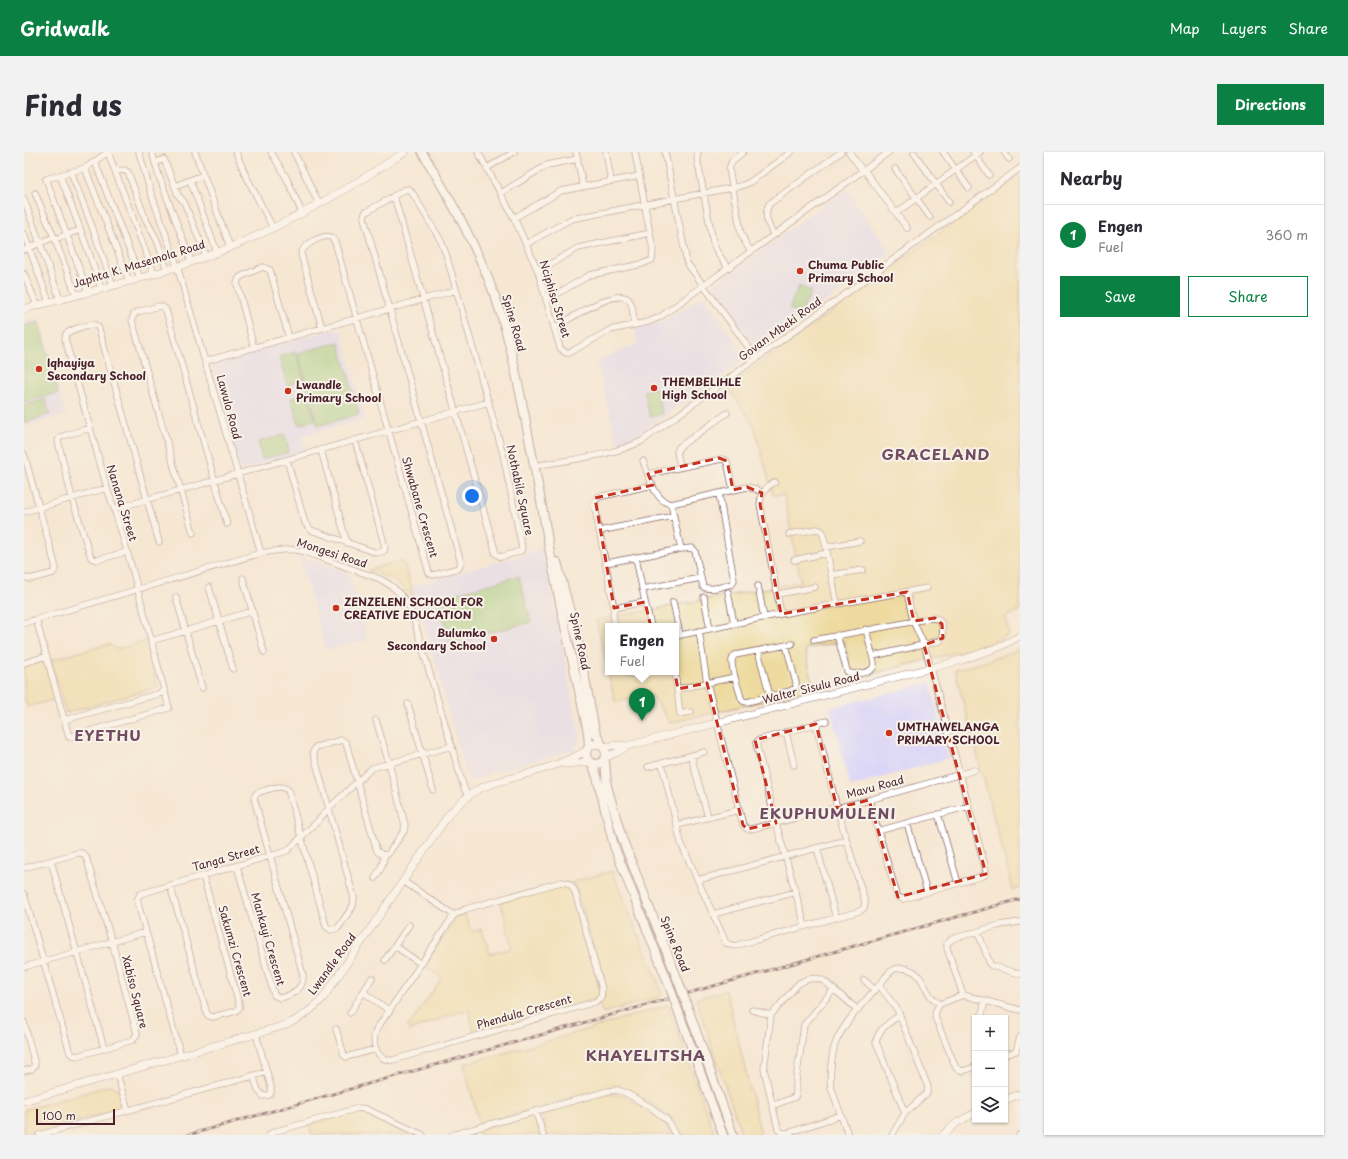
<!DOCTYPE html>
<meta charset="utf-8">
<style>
body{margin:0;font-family:"Playpen Sans",sans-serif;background:#f2f2f3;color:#2b2b33}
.controls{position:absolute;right:12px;bottom:12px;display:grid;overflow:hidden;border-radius:0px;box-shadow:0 1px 3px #0004}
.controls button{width:36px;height:36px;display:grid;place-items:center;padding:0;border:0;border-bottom:1px solid #e1e1e2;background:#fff;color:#2b2b33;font:20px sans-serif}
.scale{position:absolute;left:12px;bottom:10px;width:79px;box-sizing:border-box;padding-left:4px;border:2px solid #4a1f2b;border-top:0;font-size:11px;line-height:14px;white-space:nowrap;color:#4a1f2b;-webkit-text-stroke:3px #f7f3e8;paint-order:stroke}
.you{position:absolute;left:448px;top:344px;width:14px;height:14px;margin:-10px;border:3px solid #fff;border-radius:50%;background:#1a73e8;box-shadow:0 0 0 6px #1a73e833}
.badge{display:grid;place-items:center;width:26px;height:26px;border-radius:50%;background:#0b8043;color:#fff;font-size:13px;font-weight:700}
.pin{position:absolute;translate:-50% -33px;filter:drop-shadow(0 1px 2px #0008)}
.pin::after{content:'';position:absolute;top:21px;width:14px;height:12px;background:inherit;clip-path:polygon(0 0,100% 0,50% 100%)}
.popup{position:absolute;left:581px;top:471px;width:74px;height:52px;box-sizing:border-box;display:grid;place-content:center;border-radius:0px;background:#fff;filter:drop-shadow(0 1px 3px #0005);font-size:13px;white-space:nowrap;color:#7c7c81}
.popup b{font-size:15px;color:#2b2b33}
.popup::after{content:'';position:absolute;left:50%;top:100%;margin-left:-8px;border:8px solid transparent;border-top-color:#fff}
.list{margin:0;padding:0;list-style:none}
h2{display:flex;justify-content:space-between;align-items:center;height:52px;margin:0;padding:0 16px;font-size:17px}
h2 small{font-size:13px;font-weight:400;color:#7c7c81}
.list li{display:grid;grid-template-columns:26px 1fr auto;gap:12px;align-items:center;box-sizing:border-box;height:60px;padding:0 16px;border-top:1px solid #e1e1e2}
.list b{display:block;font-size:15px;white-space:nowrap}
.list p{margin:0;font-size:13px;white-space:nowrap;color:#7c7c81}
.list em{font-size:13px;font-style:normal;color:#7c7c81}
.actions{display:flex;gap:8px;padding:12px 16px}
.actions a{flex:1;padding:9px 0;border:1px solid #0b8043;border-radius:0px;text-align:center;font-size:14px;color:#0b8043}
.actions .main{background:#0b8043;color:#fff}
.icon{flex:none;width:22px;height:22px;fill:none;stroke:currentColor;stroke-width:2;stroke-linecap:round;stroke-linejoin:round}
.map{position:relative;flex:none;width:996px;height:983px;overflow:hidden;border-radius:0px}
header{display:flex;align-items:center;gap:24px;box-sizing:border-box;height:56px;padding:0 20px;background:#0b8043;color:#fff}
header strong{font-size:19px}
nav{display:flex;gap:22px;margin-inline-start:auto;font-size:14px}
.intro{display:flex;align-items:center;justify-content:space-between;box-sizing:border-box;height:96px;padding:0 24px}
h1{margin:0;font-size:28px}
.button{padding:10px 18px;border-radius:0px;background:#0b8043;color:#fff;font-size:14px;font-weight:700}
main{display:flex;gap:24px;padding:0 24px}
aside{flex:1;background:#fff;border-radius:0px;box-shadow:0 1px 3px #0004}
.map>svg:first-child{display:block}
.built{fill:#dbd6f7}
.green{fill:#9bcc7c;stroke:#727654}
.sand{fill:#eeda9e;stroke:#9c7c64;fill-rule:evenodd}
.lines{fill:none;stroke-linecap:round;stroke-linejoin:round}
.street-casing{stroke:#866566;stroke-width:7}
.secondary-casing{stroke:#866566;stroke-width:8}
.primary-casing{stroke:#866566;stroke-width:10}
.street{stroke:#fff;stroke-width:5.5}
.secondary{stroke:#fff;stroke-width:7}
.primary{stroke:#fff;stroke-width:8}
.rail-casing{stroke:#4a1f2b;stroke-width:3}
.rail{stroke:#f7f3e8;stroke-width:1.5;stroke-dasharray:4.5;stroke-linecap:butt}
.primary-bridge-casing{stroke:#866566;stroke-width:10;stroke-linecap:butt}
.primary-bridge{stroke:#fff;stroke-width:8}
.marked{fill:none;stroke:#c8321e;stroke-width:3;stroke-dasharray:8 5;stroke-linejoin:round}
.poi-dot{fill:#c8321e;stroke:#f7f3e8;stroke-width:1.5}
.labels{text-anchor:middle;stroke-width:4;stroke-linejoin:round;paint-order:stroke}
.street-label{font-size:11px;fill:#4a1f2b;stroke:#f7f3e8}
.poi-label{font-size:11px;font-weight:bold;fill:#4a1f2b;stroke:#f7f3e8;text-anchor:start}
.district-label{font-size:15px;font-weight:bold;letter-spacing:1px;fill:#724c62;stroke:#f7f3e8}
</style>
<header>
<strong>Gridwalk</strong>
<nav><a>Map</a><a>Layers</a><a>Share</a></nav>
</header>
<div class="intro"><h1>Find us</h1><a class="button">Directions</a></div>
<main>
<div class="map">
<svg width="996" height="983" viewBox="0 0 996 983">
<rect width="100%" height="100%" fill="#f7f3e8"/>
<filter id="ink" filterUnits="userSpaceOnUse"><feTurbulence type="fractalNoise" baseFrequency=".025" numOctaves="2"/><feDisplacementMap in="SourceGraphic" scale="8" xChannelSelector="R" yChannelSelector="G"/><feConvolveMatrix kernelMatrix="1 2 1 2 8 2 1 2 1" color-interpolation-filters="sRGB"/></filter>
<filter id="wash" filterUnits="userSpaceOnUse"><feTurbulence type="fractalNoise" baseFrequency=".012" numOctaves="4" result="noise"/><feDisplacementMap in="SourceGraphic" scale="16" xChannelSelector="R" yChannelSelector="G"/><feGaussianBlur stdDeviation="0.9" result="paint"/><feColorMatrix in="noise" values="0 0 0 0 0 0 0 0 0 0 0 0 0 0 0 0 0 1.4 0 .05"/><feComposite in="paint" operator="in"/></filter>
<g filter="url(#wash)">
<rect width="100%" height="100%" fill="#f6e7d3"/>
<path class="built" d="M822,37L867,102L733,199L685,136Z
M680,144L719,200L718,210L610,285L593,292L573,209L613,192L611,175L636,171Z
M15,166L42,263L0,275V170Z
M309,177L311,180L317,178L341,267L278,284L282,300L216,318L187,211Z
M519,397L556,586L550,598L463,622L448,629L444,627L389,434Z
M275,404L324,419L343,488L302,498Z
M906,531L924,606L827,635L806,556Z"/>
<path class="green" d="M775,134L787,139L777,162L765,157Z
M15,170L34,241L0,250V174Z
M315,190L335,262L294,274L274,201Z
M272,200L280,228L263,233L255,205Z
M632,236L638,262L626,265L620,239Z
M283,241L291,268L275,273L267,246Z
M21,247L26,262L0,271V254Z
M261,283L265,300L238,307L234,290Z
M495,424L507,470L426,491L414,446Z"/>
<path class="sand" d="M996,22V458L982,465L985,483L965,492L828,527L820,489L781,497L790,537L646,571L629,544L591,550L572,468L777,430L760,343H749L730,274L704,235ZM584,474H652V520H584Z
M379,408L390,445L368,427L344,418Z
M122,489L134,535L42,561L27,508L85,492L93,497Z
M996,497V736L989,738L931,518L964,509Z
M18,508L22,511L32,547L3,555L0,544V513Z
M588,719L633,827L638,844L579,861L575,852L579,847L581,834L552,735L548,730Z
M536,733C543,733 546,735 549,743L576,839L575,843L569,848L450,882L445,858L435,860L385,879L384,875L418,826L400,813L436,762L440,761L448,780L458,777L466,802L488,796L477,750Z
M702,838L737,983H718L672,847Z
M644,853L691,983H655L649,967L618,945L595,933L455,972L440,912L542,884Z
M88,933L92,936L94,935L99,952L96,957L6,983H0V958Z
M587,942L598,943L640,969L648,983H522L518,964L519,960Z
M338,958L341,960L393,983H288L285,973Z
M505,964L510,965L513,969L516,983H455V980L458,977Z"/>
</g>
<g filter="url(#ink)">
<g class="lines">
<defs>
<path id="street" d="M84,0L91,19
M115,0L126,38L153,114L237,401
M128,0L135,24L167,109
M171,0L206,95
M212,0L221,22L249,76
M247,0L263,27L278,61
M270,0L295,52
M454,0L490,66L514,119L536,196L542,201H545L586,178L624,170L636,165L865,0
M552,0L559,35
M582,0L587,29
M641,0L663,111L733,207
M674,0L673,6L689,90L692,98L704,116
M719,0L708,9L705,17L717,81L721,90L727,100
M825,0L839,19
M919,0L945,36
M949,0L965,23
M980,0L985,7
M890,1L925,50
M71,10L116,126
M131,11L140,7L154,43L160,50L182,104
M61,16L105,129
M463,16L490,0
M871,17L906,65
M840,18L883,76
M47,20L66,69L89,133
M36,23L64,98L77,136
M166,28L193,100
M151,34L179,23
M11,41L30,85L52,143
M477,41L523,13L554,7
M0,47L36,147
M872,61L956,0
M490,66L537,39L615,24
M0,82L25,150
M750,83C744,74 739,63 745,52L817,0
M31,87L56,78
M502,92L547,67L717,34L726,30L767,0
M0,98L30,85
M514,119L554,96L626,81
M0,122L13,153
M130,122L91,19L100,18L104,20L122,68L133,88L143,118
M64,140L22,27L61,16L84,0
M522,148L566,123L618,112L628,108L629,98L611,0
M298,176L277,102C279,93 298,82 307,85L311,90L405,421L409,423L435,416L437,411L340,66L341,61L344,59L380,38L385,37L389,42L417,89L422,102L479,302L498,396L497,399L477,405L472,402L370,44
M530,176C543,169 593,134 605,148C610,154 609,166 610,172
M230,196L213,131L215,126L218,124L239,115L246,118L265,186
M182,209L432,138
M66,276L39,284L36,285L34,289L48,346L67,406L73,408L102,400
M297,298L323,391
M0,302L32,416L29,421L6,427L0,425
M263,308L281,371L287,378L353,401L360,399L361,395L331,288
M619,309C625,323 630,349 647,352L723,335L732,337L738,341
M511,314C546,307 585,305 618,289L996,16
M656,314L653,300L655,295L703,261
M624,322L698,307L703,309L709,338
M751,330C742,334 737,341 736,352L757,462
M647,352L657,397L668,396L671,399L679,435C687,439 699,434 708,432L710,428L695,342
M90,357L465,250
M0,360L83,336
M575,379L650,364
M169,381L108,168L110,162L114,160L135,154L139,155L142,158L203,372
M765,382L793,377L798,379L802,395L813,452
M802,395L836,389
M612,406L621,450L590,456L570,351L574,345L629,333
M770,408L803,401
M582,411L657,397
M807,423L839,418
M219,426L240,500
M734,434L740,466
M185,435L209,517
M618,437L677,426
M704,440L710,472
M754,442L791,435
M152,445L178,536
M680,445L686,477
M621,450L627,474
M649,450L656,483
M590,456L589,462L591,474
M12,467L45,585L145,556C125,482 108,408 83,336L41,187L42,182C46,178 64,172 70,173C73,173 73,174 75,177L135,390
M0,471L237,401C251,399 264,396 278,399L356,427C370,434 380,444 387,458L440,636L444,644
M675,479L683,531L719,673L723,677H727L845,648L951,618
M813,483L823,519C827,524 844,521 848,517C850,515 850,514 850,511L842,477
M652,484L757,462L903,436
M790,488L908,466L914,467L918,472L919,484L916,489L849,504
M127,489L229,459
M762,493L772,531V536L766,539L723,550L719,549L717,546C715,537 707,517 708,509C708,506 709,505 711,503L768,492
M734,499L746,544
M0,511L22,504
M601,520L606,522L617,520
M651,520L656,562L667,560
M654,537L711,525
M384,552L409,638
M40,568L141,540
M762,580L770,613
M667,604L684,665
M638,612L657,691L702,791L710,794L836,759L840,756L841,750L813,656L792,572
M624,615L680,600
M845,648L873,743L874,745L879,747L959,724L962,722V718L907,516L900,493L889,469L883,440
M914,662L934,731
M883,671L903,740
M653,673L715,658
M854,679L945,654
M793,696L812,766
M27,709L80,896
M213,714L250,843L256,846C268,843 280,837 279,823L230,646L231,643L233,641C243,638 256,631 264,638L302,774L307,778L314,776L329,754L330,746L289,600L292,595L318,588L322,591L353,699L358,703L364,702L380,679L381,673L365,611L352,568
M0,716L54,701H58L62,705L88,790L113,882L109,888L53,904L49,903L46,901L0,742
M351,726L357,716L361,703
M674,728L822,688
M379,729L430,763
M537,730C545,730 548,733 551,740L578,837L577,845L571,850L369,908C353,910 347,891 352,878L430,763L442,757Z
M146,733L183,862L185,864L189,865L212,859L215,856V852L179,724
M689,762L772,740
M781,774L752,671L732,591L735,588L802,569
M954,780L966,812L968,814L996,822
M371,794L397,812
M361,808L385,773
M0,815L122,780
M840,828L851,838
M855,833L873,857L904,935L903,941L881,961L868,983
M339,840L366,859
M939,843L923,796V792L928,787L976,773L996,770
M728,858L747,863
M326,861L348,826
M876,863C866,870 854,877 852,890L881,961
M957,866L961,849
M0,870L11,913L8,917L0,919
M312,877L320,903L322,905L352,897
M981,903L992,899L996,885
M157,904L113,748L116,742L263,699L293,670L305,656L348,616L428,594
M951,915L939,919L932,916L911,865L912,858L916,852L939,843L996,858
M93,922L104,958
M229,923L234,938L239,944L245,943L247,941V935L232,882
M748,954L771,945L772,940V929L780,873L810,837
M512,960L519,983
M817,963L764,981H758L754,977L740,917L747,863L774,832C783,826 791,824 800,829L834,858
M15,983L243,920
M245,983L249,980L335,956L342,957L399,983
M428,983L584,939L593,938L600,940L628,956L643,968L651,983
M824,983L807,935C805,926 808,898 812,890C820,870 843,847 857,831C860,827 865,820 869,818C871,816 876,816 878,816C903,818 897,842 916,852
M995,983H996"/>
<path id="secondary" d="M0,157C64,140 130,125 192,101C259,75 321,39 381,0
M579,595L593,593L603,594
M582,605L594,600L603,594L938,508L975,495L996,484
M540,612L565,610
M981,948L996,942
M0,949L262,873C277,866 288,858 299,846L425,662C434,653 442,645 453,638C464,632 476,629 488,626C513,619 540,612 563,598
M919,983L934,970L951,961"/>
<path id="primary" d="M398,0C427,48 453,94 472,147C485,184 492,222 500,260C508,303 517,346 524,389C535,453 551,517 564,581L565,595
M533,410L554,490L571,579L578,593
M562 602a10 10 0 1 1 20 0a10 10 0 1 1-20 0Z
M581,608L583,634L598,686L655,831
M568,611L573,625L590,694L645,833
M665,859L709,983
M655,861L699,983"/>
</defs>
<use href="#street" class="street-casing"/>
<use href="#secondary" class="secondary-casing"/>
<use href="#primary" class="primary-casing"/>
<use href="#street" class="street"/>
<use href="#secondary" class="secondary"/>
<use href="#primary" class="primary"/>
<defs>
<path id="rail" d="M164,983L996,747"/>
</defs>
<use href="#rail" class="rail-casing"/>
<use href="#rail" class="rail"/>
<defs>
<path id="primary-bridge" d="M655,831L665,859
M645,833L655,861"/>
</defs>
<use href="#primary-bridge" class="primary-bridge-casing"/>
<use href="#primary-bridge" class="primary-bridge"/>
</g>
</g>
<path d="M0 0H996V983H0ZM695,306L703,309L709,338L723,335L738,341L736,352L757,462L883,440L890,469L911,466L918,472L919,486L900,493L962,722L874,745L845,648L813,656L792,572L731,588L752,671L723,677L719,673L683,531L654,537L644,485L630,488L621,450L590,456L571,346L629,333L624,322Z" fill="#f6e7d3" fill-opacity=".55" fill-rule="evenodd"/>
<path class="marked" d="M695,306L703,309L709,338L723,335L738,341L736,352L757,462L883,440L890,469L911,466L918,472L919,486L900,493L962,722L874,745L845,648L813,656L792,572L731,588L752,671L723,677L719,673L683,531L654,537L644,485L630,488L621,450L590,456L571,346L629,333L624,322Z"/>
<g class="poi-dot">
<circle cx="776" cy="119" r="4"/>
<circle cx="15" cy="217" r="4"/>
<circle cx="630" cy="236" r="4"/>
<circle cx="264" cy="239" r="4"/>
<circle cx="312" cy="456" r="4"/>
<circle cx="470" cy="487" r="4"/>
<circle cx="865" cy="581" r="4"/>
</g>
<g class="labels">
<g class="street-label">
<text transform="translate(115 112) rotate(-17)" y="4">Japhta K. Masemola Road</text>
<text transform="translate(531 147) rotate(73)" y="4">Nciphisa Street</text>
<text transform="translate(490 171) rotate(74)" y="4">Spine Road</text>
<text transform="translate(756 177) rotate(-36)" y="4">Govan Mbeki Road</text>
<text transform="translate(205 255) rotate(75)" y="4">Lawulo Road</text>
<text transform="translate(496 338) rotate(78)" y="4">Nothabile Square</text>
<text transform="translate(98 351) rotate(73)" y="4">Nanana Street</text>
<text transform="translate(396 355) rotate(74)" y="4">Shwabane Crescent</text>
<text transform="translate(308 401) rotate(18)" y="4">Mongesi Road</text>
<text transform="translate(556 489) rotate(78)" y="4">Spine Road</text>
<text transform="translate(787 536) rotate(-14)" y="4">Walter Sisulu Road</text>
<text transform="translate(851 635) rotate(-15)" y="4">Mavu Road</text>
<text transform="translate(202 706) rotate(-16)" y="4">Tanga Street</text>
<text transform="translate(244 787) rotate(74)" y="4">Mankayi Crescent</text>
<text transform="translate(651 792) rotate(68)" y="4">Spine Road</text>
<text transform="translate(211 799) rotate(74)" y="4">Sakumzi Crescent</text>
<text transform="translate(308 812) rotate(-54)" y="4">Lwandle Road</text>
<text transform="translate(111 840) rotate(76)" y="4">Xabiso Square</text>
<text transform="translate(500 860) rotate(-16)" y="4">Phendula Crescent</text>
</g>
<g class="poi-label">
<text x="784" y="117">Chuma Public<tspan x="784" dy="13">Primary School</tspan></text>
<text x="23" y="215">Iqhayiya<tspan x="23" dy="13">Secondary School</tspan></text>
<text x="638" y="234">THEMBELIHLE<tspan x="638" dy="13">High School</tspan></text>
<text x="272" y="237">Lwandle<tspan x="272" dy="13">Primary School</tspan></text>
<text x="320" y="454">ZENZELENI SCHOOL FOR<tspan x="320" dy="13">CREATIVE EDUCATION</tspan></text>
<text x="462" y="485" text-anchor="end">Bulumko<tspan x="462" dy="13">Secondary School</tspan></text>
<text x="873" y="579">UMTHAWELANGA<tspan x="873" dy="13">PRIMARY SCHOOL</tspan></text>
</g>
<g class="district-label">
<text x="912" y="308">GRACELAND</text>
<text x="84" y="589">EYETHU</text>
<text x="804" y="667">EKUPHUMULENI</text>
<text x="622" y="909">KHAYELITSHA</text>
</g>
</g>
</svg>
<div class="controls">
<button>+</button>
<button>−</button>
<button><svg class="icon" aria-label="layers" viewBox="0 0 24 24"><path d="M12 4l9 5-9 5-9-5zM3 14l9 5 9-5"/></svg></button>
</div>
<div class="scale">100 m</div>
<div class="you"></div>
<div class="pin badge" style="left:618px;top:569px">1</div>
<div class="popup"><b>Engen</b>Fuel</div>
</div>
<aside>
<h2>Nearby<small></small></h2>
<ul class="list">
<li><span class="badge">1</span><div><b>Engen</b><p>Fuel</p></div><em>360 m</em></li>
</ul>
<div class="actions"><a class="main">Save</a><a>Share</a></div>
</aside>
</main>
